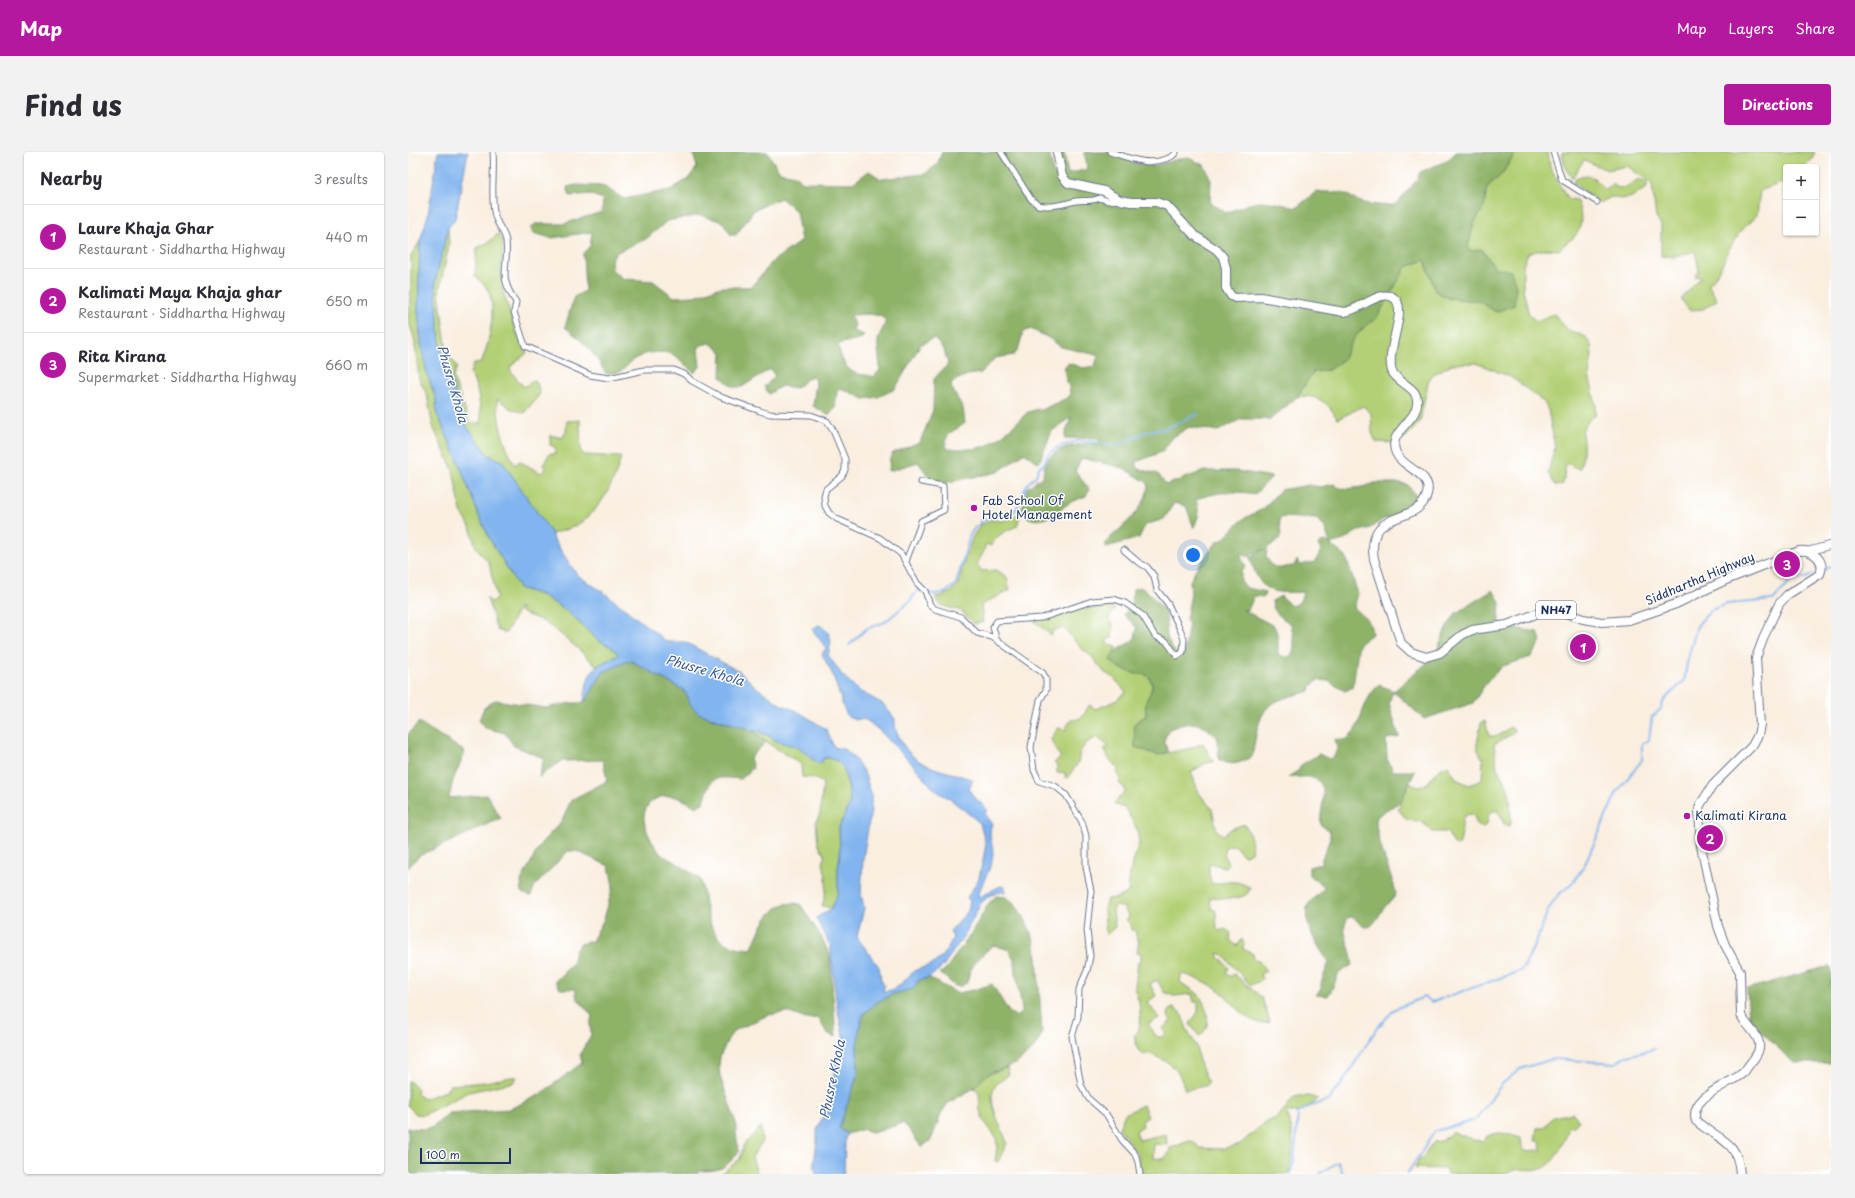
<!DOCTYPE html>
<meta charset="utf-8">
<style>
body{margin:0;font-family:"Playpen Sans",sans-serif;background:#f2f2f3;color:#2b2b33}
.controls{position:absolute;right:12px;top:12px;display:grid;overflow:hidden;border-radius:4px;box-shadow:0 1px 3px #0004}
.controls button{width:36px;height:36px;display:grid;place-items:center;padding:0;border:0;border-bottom:1px solid #e1e1e2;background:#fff;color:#2b2b33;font:20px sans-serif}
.scale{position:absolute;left:12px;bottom:10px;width:91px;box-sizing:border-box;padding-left:4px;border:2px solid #1b2f5e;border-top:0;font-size:11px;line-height:14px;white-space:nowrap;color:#1b2f5e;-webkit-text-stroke:3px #fff;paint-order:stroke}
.you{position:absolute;left:785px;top:403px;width:14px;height:14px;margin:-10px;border:3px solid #fff;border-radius:50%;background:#1a73e8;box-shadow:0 0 0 6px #1a73e833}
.badge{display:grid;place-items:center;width:26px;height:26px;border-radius:50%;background:#b5179e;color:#fff;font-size:13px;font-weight:700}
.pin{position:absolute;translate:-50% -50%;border:2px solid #fff;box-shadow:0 1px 4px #0006}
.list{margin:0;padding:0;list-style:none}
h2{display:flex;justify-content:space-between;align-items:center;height:52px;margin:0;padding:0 16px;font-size:17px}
h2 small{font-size:13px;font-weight:400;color:#7c7c81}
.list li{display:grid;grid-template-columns:26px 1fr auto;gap:12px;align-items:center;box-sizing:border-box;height:64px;padding:0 16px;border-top:1px solid #e1e1e2}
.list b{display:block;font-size:15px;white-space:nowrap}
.list p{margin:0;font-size:13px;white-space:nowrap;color:#7c7c81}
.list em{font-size:13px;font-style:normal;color:#7c7c81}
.map{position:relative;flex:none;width:1423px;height:1022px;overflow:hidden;border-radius:4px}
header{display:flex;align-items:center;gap:24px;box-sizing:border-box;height:56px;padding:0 20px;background:#b5179e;color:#fff}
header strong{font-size:19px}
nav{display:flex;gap:22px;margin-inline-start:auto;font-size:14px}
.intro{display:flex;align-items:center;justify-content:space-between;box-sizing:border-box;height:96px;padding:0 24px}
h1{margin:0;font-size:28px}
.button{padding:10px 18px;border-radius:4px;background:#b5179e;color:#fff;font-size:14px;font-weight:700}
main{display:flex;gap:24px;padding:0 24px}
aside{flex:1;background:#fff;border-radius:4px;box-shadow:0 1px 3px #0004}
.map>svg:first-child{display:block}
.green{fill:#b3d076;stroke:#67806a}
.forest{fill:#8eb267;stroke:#547062;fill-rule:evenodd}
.water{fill:#82b5ef;stroke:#4e72a6}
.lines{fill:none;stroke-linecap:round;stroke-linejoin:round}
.stream{stroke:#82b5ef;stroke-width:2}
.minor-casing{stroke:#69728b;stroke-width:7}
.secondary-casing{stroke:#69728b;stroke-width:9}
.trunk-casing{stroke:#69728b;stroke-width:10}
.minor{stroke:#fff;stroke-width:5}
.secondary{stroke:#fff;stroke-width:7}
.trunk{stroke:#fff;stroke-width:8}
.poi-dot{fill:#b5179e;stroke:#fff;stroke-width:1.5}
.labels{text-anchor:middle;stroke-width:3;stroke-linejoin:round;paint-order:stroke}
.shield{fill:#fff;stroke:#5f6d8e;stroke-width:1}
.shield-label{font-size:11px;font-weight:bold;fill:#1b2f5e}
.poi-label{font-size:12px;fill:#1b2f5e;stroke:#fff;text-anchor:start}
.street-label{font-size:12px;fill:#1b2f5e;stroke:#fff}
.water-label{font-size:13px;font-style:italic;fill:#3f5e91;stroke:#fff}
</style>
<header>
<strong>Map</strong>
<nav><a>Map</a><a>Layers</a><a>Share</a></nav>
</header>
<div class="intro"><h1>Find us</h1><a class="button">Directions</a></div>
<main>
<aside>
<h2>Nearby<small>3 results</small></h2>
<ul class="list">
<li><span class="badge">1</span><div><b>Laure Khaja Ghar</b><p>Restaurant · Siddhartha Highway</p></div><em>440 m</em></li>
<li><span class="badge">2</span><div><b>Kalimati Maya Khaja ghar</b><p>Restaurant · Siddhartha Highway</p></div><em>650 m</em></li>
<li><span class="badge">3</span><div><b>Rita Kirana</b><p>Supermarket · Siddhartha Highway</p></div><em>660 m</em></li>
</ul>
</aside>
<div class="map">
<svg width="1423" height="1022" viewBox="0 0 1423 1022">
<rect width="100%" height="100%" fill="#fff"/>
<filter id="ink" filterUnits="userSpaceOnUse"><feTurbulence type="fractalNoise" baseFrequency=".025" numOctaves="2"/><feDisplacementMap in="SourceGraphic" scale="8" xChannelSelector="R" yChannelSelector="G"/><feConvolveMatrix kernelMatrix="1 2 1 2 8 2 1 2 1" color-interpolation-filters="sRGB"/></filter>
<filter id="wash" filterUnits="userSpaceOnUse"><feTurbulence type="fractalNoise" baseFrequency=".012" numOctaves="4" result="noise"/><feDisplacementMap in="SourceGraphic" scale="16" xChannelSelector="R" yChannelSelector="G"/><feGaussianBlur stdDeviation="0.9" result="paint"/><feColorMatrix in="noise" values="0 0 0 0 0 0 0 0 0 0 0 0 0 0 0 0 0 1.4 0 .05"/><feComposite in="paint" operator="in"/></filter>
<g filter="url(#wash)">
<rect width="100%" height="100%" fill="#f9eedf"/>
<path class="green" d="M1108,0H1140L1142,15L1159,46L1168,48C1174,59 1176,76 1165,86C1160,90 1155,93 1151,98L1139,97L1120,101L1115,114V137L1121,163L1128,169L1146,162L1160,178L1169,181L1178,185L1183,193L1184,203L1181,223L1188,253L1187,263C1167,281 1177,280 1175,301C1175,306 1173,312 1171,317L1158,311L1155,332L1148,334L1140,321L1147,295L1140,258L1136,250L1103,225L1068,211L1044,212L1026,222L1020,230L1012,270L999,284L986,291L968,290L964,281L963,261L955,254C946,258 938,264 929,267C921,250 908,242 889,245L905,220L920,218L936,207C940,192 954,174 968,167L998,115L1017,108L1027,139L1040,146L1071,149L1088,160V116L1073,97L1063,99L1060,95L1066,71L1076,55L1079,35L1094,22Z
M1154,0H1407L1402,10L1396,15H1378V29L1352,39L1349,63L1334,77L1321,97L1313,115L1304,129L1300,132L1309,148L1295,157L1281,158L1273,147L1293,125L1287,124L1291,119L1287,99L1268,105L1253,104V73L1248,66L1244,32L1219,14L1199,18L1176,8L1164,26L1157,16Z
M1179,23L1186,26L1198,38L1206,31V34C1216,39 1222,33 1230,27L1239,30V36L1230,41L1226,45L1213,47L1203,45L1192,51L1165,31L1169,25Z
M40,76L41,93L31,139L33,156L39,200L49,215L45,225L62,271H73C72,252 71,238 62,221L66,211H73C81,192 89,158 80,138C77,133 71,128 67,124L69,96L81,90L90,82L95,89L93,117L94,136L108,180L119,201L102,215L103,220L116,235L126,228L129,230L132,242L116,261L101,256L99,253L89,247C90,272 95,291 107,313L111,309L133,321L138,317L135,313L141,302H147L148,296L142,293V283L154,286L158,280L159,269L172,268L173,300L177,303L213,305C207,331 190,363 165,375C159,378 151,379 144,382L94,309L80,303L57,272L32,192L28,156L27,130Z
M12,89L10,158L13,191L19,221L28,247L29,262L49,306L71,364L83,389L111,436L136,444L160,460L190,488L205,496L211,503L189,514C172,499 155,482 136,470C129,465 121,465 113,460L112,455L98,481L89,478L79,446L83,450L89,447L81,411L68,395L62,375L53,359L45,318L25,275L19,243L11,227L6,186L0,167L3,136V104Z
M613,361L609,374C598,379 589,382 583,394L578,392L575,401L569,412L574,419L589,418L599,425L602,438L573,453L575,470L566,472L553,459L532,453L527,444L531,445L543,440L550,432L557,407L565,384L573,372L584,368L596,369Z
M696,451L707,458L702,463L701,468C708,477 705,476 704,486L700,487L698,491L710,496L706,499L710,515L725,521L739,523C749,534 740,542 738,554C737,557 738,561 738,564L729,569L727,595L750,603L783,596L795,591L805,610L798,611L783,620L791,641L804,657L809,679L816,683L823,677L836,672C842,681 845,689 843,700L836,704L826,693L817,695L816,700L820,713L817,715L801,711V721L803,731L808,732C820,729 832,728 842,736L840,741C830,750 814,746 802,745L803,756L808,759L809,777L811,779L817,777L823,781L822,788L829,794L834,787L836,792L835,797L845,802L846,808L851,809L858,819L852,822L854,827L850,830L842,833L814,802L810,801L811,805L821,816L818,821L823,825L825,821L854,846L862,870C839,877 825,847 808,836C798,830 787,826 776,822L773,823L772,830C777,834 786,838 790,842C800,854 805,876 791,884L782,872L790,860V850H786L784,842L766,844L756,840L749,828L742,832L748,844L739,850L751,866L740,872L749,885H754L758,882L755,876L763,869L760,864L761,858L765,856L773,861L779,877L789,895L790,906L800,931L797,934L777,938C769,913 763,911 740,901L736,903L730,898L726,884C736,876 731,860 731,848L729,846L727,834L730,810L733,808V801L729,800L731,788H729L727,778H723L722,771L718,768L721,765L715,755L707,754L705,759L707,775L698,783L696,757L699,747L709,746L720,741L722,720L731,691L729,677L717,656L706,652L717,639L711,630L713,626L709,622L710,617L701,607L696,597L701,595L689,585L678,591L672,600L670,611L659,626L657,625V620L649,621V614L646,611L653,605L648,599L643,587L650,576L658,578V575L663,568C674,568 677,562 681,553L688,557L707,549L718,540L705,525L697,521L683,504L672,495L656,476L646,478L643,483L626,469L670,457L682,456Z
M1077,569L1081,584H1090L1102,575L1107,578L1104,582L1086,592L1089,616L1099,634L1102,644L1103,670L1101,674L1096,672L1090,659H1085L1081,662L1079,672L1075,675L1069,673L1066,664L1061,662L1056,664C1052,673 1056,686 1050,694L1046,692L1039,680H1025L1014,670L999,668L990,657L1007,619L1001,631L1010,635C1026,633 1023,616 1041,614L1048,627L1061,633L1074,628L1075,607L1069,597V592L1073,571Z
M343,577L392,596L405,608L421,606L429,609L435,615L441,637L442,651L431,675L432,703L430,716V741L424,756L414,754C417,745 419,736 418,725C417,715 413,714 417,703L410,692L408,669L412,662L415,631L406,626L394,625L393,612L358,590Z
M599,916L601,922C597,927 591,929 587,934C577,948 595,977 599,991L590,1010L587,1009L589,995L588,985L576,969L572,959L571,940L566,936L580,922Z
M103,925H109L106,930L61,940L15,963L8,962L0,954V928L10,937L9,942L15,947L38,939L42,933L77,930Z
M891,944H901L910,947C903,954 892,961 883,961L880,958C878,965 881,968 883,975C886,988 885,1010 880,1022H732L730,1003L711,976L717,962L735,953L740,965L734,969L735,974L728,979L731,988L758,982L759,993L746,992L745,1006L755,1007L761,1002L762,996C770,995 776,989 784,989L792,996L814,997L832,992L854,973L871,964L886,945Z
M1165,961L1171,969L1165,975L1161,974C1158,987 1147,1014 1133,1017C1125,1019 1116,1016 1107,1018C1104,1019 1102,1021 1099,1022H1039L1037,1017L1007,1016L1012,1006H1014L1026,990L1033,989L1045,980L1066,988L1074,989C1086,976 1098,982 1113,986L1115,999L1133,998L1132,989H1127L1129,976H1136L1145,965Z
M353,975L354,990L344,1005L349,1021L351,1022H334L331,1019L325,1022H313L332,1007L336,992Z"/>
<path class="forest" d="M284,0H359L372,20L387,23L395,30L445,31L461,19L473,27L517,22L529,13L534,0H641L646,23L653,22L651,2L656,1L660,22L680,17L676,0H715L725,11L745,14L778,5L796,13L803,26L802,50L818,61C851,48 853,46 888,56L909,39C920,41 929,39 940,43C943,45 947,48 950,49C961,53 976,54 987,53L1009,28L1012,20L1039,9L1048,0H1108L1094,22L1079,35L1076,55L1066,71L1060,95L1063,99L1073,97L1088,116L1103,119L1108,134L1106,153L1088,160L1071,149L1040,146L1027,139L1017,108L998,115L968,167C954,174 940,191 936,207L920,218L905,220L889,245L863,267H833L810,279L781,275L765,285L754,300L728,310L730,317L750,322L758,333L796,319H829L864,325L847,342C824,338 810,340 788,347L791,362L786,376L778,354L766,351L756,367L737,373L731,386L698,395V390C715,373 740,357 740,331L715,316L674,306L667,319L681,337L678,344C673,346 667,348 663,350C645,361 634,377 613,361L619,336L635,324C637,292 667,293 692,291L690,287L656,286L663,265L644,279L631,311L616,301L590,320L536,331L521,325L510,310L481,319L482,306L485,301L512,290L525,258L526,227L540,212L536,198L526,186L512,193L487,237L470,245L456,247L433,236L429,239L427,257L420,263L405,254L408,231L407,226L403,224L388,236L373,234L361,242L356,235L367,224L362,217L334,235H325L313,225L314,200L302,191L293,193L290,197L292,215L286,221L268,204L256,200L239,201L226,207L212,220L198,222C186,200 176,190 157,175L166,145L177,139L175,101L182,94L184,80L143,86L125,81L123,76L127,72H155L194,60L195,47L181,42L162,44L159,35L168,33L195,34L216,47L262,38L280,27L289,15L285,1ZM373,46L388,59L393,89L365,109L343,135H313L286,144L266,145L245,129L216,127L204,118L203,108L209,100L238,87L259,69L292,63L315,70L323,83H328L346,58ZM462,162C490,166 471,176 470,189C469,198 472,208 472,218L466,225C461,223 456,223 450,222C437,219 432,204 430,193L434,191L454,186L456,183L445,179L447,172L442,164L443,163ZM623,177L641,186L653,195L685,202L690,204L687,214L675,216L661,211L657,214C654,227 665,235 661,245L633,258L630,257L620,260L593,285L578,294L566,297H540L538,294C536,279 549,279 557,271L555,256L543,235L544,230L559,223L573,221L587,206L606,203L611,195L615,180Z
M966,331H993L1000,333L1009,344L1008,353L1004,357L974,368L962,376L948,380L936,388L922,392L938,405L950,442L946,455C955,465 963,467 964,482L952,491L950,496L945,535L937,539L920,529L910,528L903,534L902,539C891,542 868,547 861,554C849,565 847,590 844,605C830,611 826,615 811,608L810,587C806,583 802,579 798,576C788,567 770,573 760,578L756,589L760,600L750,603L727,595L726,573L729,569L738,564C738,560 737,555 738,550C741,540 750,534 739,523L725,521L710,515L702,508C708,495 717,496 727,486L729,476L716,463L723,452L725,437L732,435L741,441L758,461C760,480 754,492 774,504C779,494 778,484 781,473L778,467L783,442L782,430L787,418L809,390L814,388L835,367L855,357L872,338L901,333L912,335L926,332C927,333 931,336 932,336C938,338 960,335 966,331ZM875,365L908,367C918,371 918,382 922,391L915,389L910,393L913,398L907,410L892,413L889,408L886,414C869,415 869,422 858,405L859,396L871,388L873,383L871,368ZM856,397L842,405C852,440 861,442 895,440C893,448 891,453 883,454L873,444L864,449C865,461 873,465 883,472C885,482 893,515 870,502V483L866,474L835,458H840L846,444L856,445L857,440L839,436L833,429V420L838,415L832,403L841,404L845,401Z
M1085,438L1092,450L1091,469L1099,475L1130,480L1133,489L1123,505L1095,514L1080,528L1065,551L1016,567L985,539L981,551L991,585L978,587L979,607L985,619H1007L996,642L994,649C986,654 976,658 970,664C961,671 986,729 988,741C986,748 981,750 976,756C967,768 962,787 946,765H941C929,779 946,797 944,813L931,821L925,835L920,844L908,843L913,837V831L921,810C911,797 893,769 900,753C903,747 913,741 917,735L901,723V715L912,712L922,687V679L913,673C910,657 926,630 901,625C897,624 887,626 880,625L891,618L893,613L911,602L921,607L926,605L929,596L927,587C946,594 951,567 957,554C960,546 965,538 971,533L986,539L1027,504L1038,476L1048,461Z
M222,508L275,538L280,545L282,552L299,565L343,577L358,590L342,606L345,616L333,627C306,625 304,622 296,650L288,655C282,651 275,647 268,645C253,641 235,649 236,668C237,678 245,693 252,701C255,705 261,706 265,709C275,714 284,722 293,728C297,749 299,787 324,794C330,796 337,796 343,797C354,775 362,746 392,752L414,786L422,804L428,885L419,881L410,866L398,867L379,860L360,863L326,879L320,887L312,905L311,914L312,924L328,971V981L331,1000C316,1017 313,1019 291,1019L290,1022L288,1021L283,1022H0V976L16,977L25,975L41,961L102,957L131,943L174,911L172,902L183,883L182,873L184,864L169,846L167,837H152L147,829L164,812L167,799L172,792L184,789L196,767L205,734L201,714L168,699H160L126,735L123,744L114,741L113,729L133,691L154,669L163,648L199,629L195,608L153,609L131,625L136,606L106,594L97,581L77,576L71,568L76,556L87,548L138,556L163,551H176L195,520Z
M11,570L57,600L45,628L41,646L79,643L93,666L11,704L0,716V582Z
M588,744L598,745L606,751L617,767L625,785L629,804L634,880L630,890L624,898L608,912L580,922L566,936L540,951L534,960L523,988L514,995C506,987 503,978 495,971L465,981L456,977L439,982L431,976L450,921L449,894L452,873L456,861L469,850L485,842L505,837L511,828L521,826L549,841L566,838L584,832L601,860L609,865L614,858L606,807L601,798L586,793C576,800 560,815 560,829L554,834H547L532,821L537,818L559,788L581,751Z
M1423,815V911H1386L1341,868L1339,837L1414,816Z"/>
<path class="water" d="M30,0H60L47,67L40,76L27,130L32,192L39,218L57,272L80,303L94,309L144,382V385L169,423L198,442L259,490H277L332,520L348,535L372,552L389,559L418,577L426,595L438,598L447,607L456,620L463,641V658L455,706L453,741L456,756L449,785L471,815L473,828L476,833L475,839C491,840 496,825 509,818C515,815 523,814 529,809C536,803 541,794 545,786L542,779L560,759L562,748L559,746L571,726L575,708L578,692L572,671L541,646L533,642L523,634L507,615L471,578C462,572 458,564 447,568L440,565L436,557L425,523L414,502L418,496L404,477L411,473C425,482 424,488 420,503L434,523L451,539L475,552L487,567C486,575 489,580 492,587C507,618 537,617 565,628L561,637L565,644L580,658L577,661L584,673C579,682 585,692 585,701C585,716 572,731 570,746L592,734L597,735V740H591L581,744L573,751L556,784L535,814L521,826L511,828L505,837L485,842L469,850L456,861L452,873L449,894L450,921L431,976L439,982L437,987L436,1022H408L406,1010L409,989V978L420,952L427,917L425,909L437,893L429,855L422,793L408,766L424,756L430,741V716L432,703L431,675L442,651L441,637L435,615L429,609L421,606H415L414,611H409L392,596L366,588L363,584L290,561L282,552L280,545L275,538L222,508L195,520L176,551C177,538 179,520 191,513C197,509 205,506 211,503L205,496L190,488L160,460L136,444L111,436L83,389L71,364L49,306L29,262L28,247L19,221L13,191L10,158L12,89L20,63Z"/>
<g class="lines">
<path class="stream" d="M1416,417L1423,415
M441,493L458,477L477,470L502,449L510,438L526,442L537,441L548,432L562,383L568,374H570L574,368L602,361L608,358L619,332L628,324L631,315L635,313L641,301L650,295L669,289L686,290L707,293L717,290L739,279L756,277L790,262
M688,1022H698
M882,1022L886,1010L890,961L900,955L922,948L925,941L933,933L969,876L987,857L1016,845L1024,850L1112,819L1116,815L1130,785L1140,758L1150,743L1164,732L1177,712L1209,640L1234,608V592L1241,588L1244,565L1253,557L1256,548L1276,529L1280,506L1289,474L1303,458L1319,452L1365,448L1384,428L1398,426L1405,422
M911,1022L930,1010L935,1022
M999,1022L1027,979L1067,968L1094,932L1112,917L1145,907L1208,911L1215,905L1247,897"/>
</g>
</g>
<g filter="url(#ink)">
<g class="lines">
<defs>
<path id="minor" d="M85,0C87,19 82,47 87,64C89,73 97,80 98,89C101,117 89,123 108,150L106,160L117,194L182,223L201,226L236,218H266L276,222L284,229L313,245L352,259L362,262L403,263L419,269L424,276L437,307V318L434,324L418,337L416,344L417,354L421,361L429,367L472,386L493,402L509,431L517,439L522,453L527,457L553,465L569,481L584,485L635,521L638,527V538L632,548L623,595L626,618L631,629L647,634L658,643L674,670L678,684V715L683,739L679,778L682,804L679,819L671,837L670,865L664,885L673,933L681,947L698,962L714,988L727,1002L730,1010L732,1022
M593,0L623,47L630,53C643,56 655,52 668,49C679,47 681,51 692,46L700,49L711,48
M702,0C722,6 738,14 758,7C763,5 766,4 768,0
M1145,0L1154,28L1189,50
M498,410C502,395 510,384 513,369L536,358L535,334L513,330
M588,486L585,475L589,469L634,466L684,449L706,447L717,451L734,463L747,484L758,489L769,504L775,500L776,487L772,477L760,452L749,438L746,424L739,415L730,410L716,398"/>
<path id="secondary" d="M1401,399L1423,393"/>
<path id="trunk" d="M649,0L654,24L660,31L696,39L712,48L723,50H748L759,54L786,83L809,98L815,105L818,116V136L823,144L827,146L853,145L936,160C951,159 973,136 986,146C1001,157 977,198 984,219C989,231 1008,234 1009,248C1012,269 978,279 988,301C995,317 1025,321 1019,342C1011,375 957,354 966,407L993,491L1003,500L1018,505L1032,501L1054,483L1064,478L1099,473L1138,458H1150L1175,467L1194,470L1221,468L1268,452L1318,428L1391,399C1404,397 1418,408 1412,422L1379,443L1371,452L1357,482L1348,506L1352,573L1350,583L1344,594L1305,633L1292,653L1291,658L1293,694L1310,774L1317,793L1332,820L1333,863C1337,873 1349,880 1351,891C1352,898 1349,902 1345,908C1342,911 1339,916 1336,920C1322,933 1280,944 1288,969C1310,988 1330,987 1332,1022"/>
</defs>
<use href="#minor" class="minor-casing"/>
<use href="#secondary" class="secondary-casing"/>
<use href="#trunk" class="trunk-casing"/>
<use href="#minor" class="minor"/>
<use href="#secondary" class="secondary"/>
<use href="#trunk" class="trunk"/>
</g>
</g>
<g class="poi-dot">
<circle cx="566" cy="356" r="4"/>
<circle cx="1279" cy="664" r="4"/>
</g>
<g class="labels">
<rect class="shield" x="1128" y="449" width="40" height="18" rx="3"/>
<g class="shield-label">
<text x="1148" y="462">NH47</text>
</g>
<g class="poi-label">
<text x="574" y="353">Fab School Of<tspan x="574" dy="14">Hotel Management</tspan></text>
<text x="1287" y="668">Kalimati Kirana</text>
</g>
<g class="street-label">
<text transform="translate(1292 427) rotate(-23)" y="4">Siddhartha Highway</text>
</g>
<g class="water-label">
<text transform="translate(45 232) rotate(74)" y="5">Phusre Khola</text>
<text transform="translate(297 518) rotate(16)" y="5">Phusre Khola</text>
<text transform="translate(424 927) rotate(-78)" y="5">Phusre Khola</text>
</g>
</g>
</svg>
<div class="controls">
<button>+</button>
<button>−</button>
</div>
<div class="scale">100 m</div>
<div class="you"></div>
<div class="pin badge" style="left:1175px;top:495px">1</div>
<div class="pin badge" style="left:1302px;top:686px">2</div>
<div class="pin badge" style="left:1379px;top:412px">3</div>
</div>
</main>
